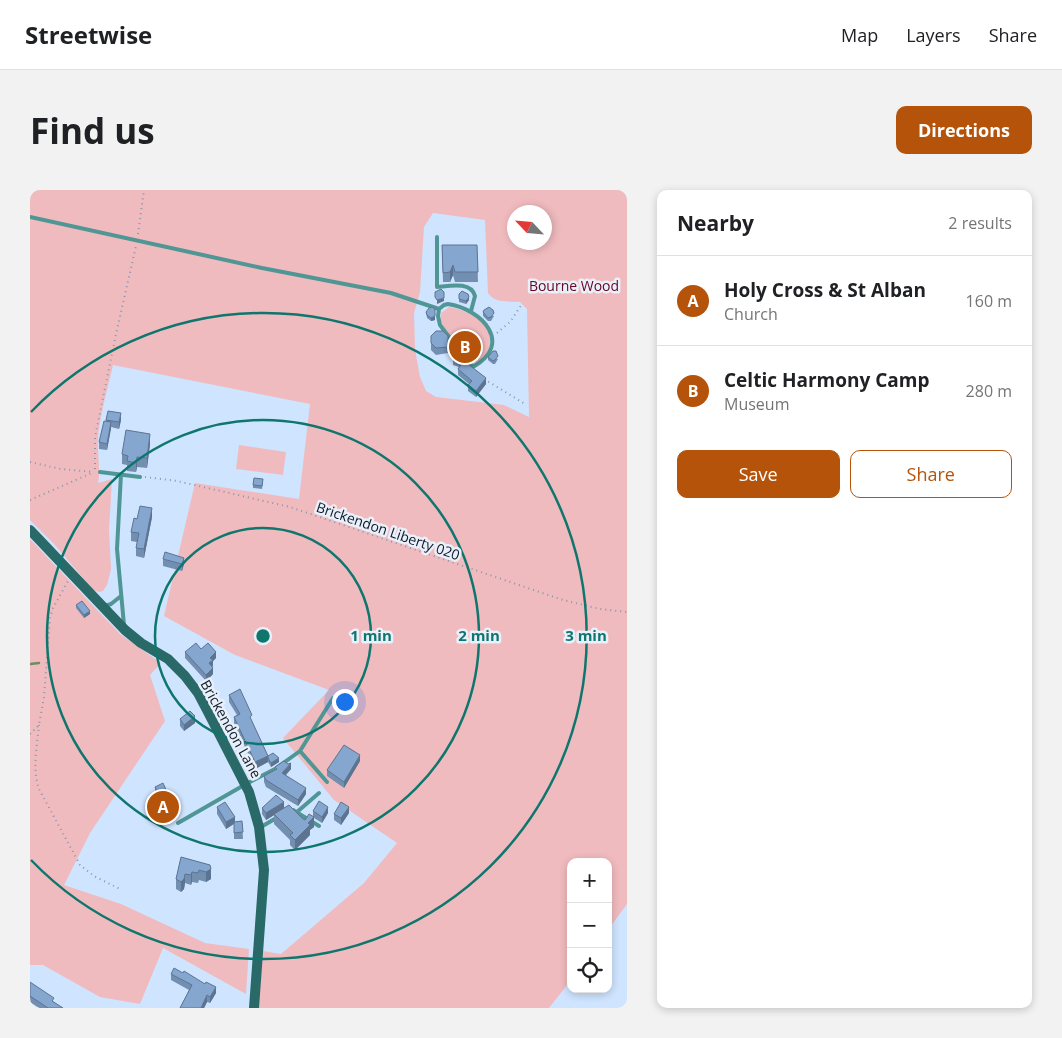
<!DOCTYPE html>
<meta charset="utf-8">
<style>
body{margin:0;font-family:"Open Sans",sans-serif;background:#f2f2f2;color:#202124}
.controls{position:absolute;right:15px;bottom:15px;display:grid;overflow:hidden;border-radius:10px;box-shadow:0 2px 8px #0003}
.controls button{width:45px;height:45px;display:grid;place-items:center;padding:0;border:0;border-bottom:1px solid #e0e0e0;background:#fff;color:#202124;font:25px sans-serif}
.compass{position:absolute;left:477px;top:15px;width:45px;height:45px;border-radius:50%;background:#fff;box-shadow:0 2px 8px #0003;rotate:296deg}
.you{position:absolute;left:314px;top:511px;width:18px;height:18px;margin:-12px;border:4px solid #fff;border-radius:50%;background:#1a73e8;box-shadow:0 0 0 8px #1a73e833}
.badge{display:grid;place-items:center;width:32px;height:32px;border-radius:50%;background:#b45309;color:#fff;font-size:16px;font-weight:700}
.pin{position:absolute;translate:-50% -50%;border:2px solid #fff;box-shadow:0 1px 5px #0006}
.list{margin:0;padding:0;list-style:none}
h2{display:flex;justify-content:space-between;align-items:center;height:65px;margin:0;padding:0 20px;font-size:21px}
h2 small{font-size:16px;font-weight:400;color:#757577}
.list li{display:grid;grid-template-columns:32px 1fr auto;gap:15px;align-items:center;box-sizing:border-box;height:90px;padding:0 20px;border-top:1px solid #e0e0e0}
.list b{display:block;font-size:19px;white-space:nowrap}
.list p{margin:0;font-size:16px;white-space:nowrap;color:#757577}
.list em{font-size:16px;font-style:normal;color:#757577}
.actions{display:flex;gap:10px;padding:15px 20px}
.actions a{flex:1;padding:11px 0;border:1px solid #b45309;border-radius:10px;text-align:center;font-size:18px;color:#b45309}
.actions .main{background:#b45309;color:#fff}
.icon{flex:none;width:28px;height:28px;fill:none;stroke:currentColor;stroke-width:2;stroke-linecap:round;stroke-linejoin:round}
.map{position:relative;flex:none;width:597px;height:818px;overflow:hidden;border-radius:10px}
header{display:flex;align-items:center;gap:30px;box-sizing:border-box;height:70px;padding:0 25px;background:#fff;border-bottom:1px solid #e0e0e0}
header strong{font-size:24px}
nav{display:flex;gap:28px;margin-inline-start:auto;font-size:18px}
.intro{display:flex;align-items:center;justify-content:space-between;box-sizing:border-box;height:120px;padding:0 30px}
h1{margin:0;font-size:35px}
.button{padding:12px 22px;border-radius:10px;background:#b45309;color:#fff;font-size:18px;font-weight:700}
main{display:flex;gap:30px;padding:0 30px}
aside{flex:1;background:#fff;border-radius:10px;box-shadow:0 2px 8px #0003}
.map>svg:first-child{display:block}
.green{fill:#f0bbbe;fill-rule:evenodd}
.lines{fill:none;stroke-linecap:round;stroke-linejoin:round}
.stream{stroke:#6c8c63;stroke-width:2.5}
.path{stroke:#8697ad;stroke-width:2;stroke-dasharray:1 4;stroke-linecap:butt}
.lane{stroke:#4f9695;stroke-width:4}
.secondary{stroke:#296968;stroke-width:10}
.wall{fill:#728fb2}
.shaded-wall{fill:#5d7491}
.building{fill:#85a6cf;stroke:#5d7491}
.ring{fill:none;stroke:#0f766e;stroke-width:2.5}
.labels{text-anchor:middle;stroke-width:5;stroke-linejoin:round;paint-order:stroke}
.park-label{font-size:14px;fill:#680521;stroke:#e9f0f9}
.street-label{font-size:14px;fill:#0e1a29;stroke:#e9f0f9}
.centre{fill:#0f766e;stroke:#e9f0f9;stroke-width:2.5}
.ring-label{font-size:15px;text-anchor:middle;font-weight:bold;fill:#0f766e;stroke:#e9f0f9;stroke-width:5;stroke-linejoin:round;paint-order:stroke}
</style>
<header>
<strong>Streetwise</strong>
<nav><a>Map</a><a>Layers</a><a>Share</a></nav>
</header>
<div class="intro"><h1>Find us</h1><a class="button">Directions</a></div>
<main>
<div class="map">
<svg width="597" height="818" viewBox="0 0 597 818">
<rect width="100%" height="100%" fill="#cfe4fe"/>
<path class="green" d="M0,0H597V714L578,740V672H541V790L519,818H226L233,761L251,764L334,693L367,653L304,610L253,548L299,500L205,465L134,426L165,293L269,309L280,214L83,175C78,197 69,228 68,249C67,264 71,279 68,293L82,289L79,340L81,379L77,395L73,401L69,402L63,400L24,354L0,330ZM484,22H514V52H484ZM403,23L455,30L458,103C466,114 478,111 490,112L497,119L499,227L474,215L406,207L396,201L390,187L385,159L384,123L390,102L394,37Z
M419,117C439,120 466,135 459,158C457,165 453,170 446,172C436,167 415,142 411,131C410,128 411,127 411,123Z
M209,255L256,262L253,285L206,279Z
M0,349L90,444L131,473L120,485L135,531L60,643L34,695L91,714L175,753L219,759L216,804L133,758L110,814L70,807L13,775H0Z"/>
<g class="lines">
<path class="stream" d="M0,474L9,473"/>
<path class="path" d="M108,44L114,0
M467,143L480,132L492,114
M454,189L495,214
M0,272L31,279L64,282
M65,279V247L86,144L106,56
M115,287L147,291L260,317L533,410L570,419L597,422
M0,310L64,282
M9,535C7,556 2,579 9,599L50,675L64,686L90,699
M0,544L9,535L14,507L20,428L23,418L38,391"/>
<path class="lane" d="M0,27L232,78L361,103L409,119
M407,47V97C419,96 441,91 445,106L441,121
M418,114C452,119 484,154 443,177L438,172L410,135L408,126L409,119L414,115Z
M70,282L110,287
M91,284L87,359L94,435
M75,416L81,414L91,406
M270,561L297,592
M263,620L289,636
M267,622L289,603
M148,633L216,594L245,579L270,561L303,508
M231,637L248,627"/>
<path class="secondary" d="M0,340L95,440L111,453L138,469L155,486L168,503L178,522L219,602L229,637L234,680L224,818"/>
</g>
<path class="wall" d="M412,55H447L448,92H425L423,85L420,92H413Z
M429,104L439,110L436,114L429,112Z
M396,122L405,130L401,131L397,128Z
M453,122L464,126L461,131H458L453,126Z
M401,146H418V163L406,165L401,160Z
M458,167L468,169L465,174H463L458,170Z
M423,169L434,171L456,194L446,207L438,201V195L439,194L428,185V179L429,177L423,175Z
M76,230H91L89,239L81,237L77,260L69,259V252Z
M120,254L117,278L107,277L106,282L97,281V275L92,274V264Z
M233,292L232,299L223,298V295Z
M122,327L114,368L106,366V358L107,352L101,351V342Z
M133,369L154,374L152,381L133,376Z
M46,415L60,424L54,428L46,418Z
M171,459L186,468L183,471L182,477L183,484L176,491L155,468V462Z
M199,505L222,532L238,566L249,572L241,577L238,572L225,579L204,533V527L207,525L199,512Z
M150,529L165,533L154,541L150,536Z
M330,571L314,598L297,586V580Z
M245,577L261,579L256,585L276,604L268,616L236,597L234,592V586L245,580Z
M125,597L141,624L133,628L125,610Z
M187,617L205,632L212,631L213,649H204V634L196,639L187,624Z
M232,618H254L275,630L283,627V621L298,623L292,633L284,628V637L280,640V645L265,660L260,655V650L244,634V625L236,630L232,624Z
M319,623L311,635L304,630V624Z
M151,667L180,675L181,689L176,692L169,690L168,693L162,692L161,695L155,693L154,699L151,702L146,699V689Z
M141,784L186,803L180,813L177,812L174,818H150L159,800L141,790Z
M0,792L24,812L33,818H9L0,812Z"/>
<path class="shaded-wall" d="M423,75V85L420,92V82Z
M439,107V110L436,114V111Z
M414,108V111L407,114V110Z
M405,126V130L401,131V128Z
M456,188V194L446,207V201Z
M91,223V230L89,239V232Z
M81,232V239L77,260V254Z
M120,244V254L117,278V268Z
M107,267V277L106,282V273Z
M122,318V327L114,368V359Z
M154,368V374L152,381V374Z
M60,421V424L54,428V425Z
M186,462V468L183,471V476L179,479L180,468Z
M183,478V484L176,491V485Z
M165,526V533L154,541V535Z
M330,565V571L314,598V592Z
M238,566V572L225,579V572Z
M249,568V572L241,577V573Z
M261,573V579L252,589V583Z
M276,598V604L268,616V610Z
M141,611V624L133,628V615Z
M254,612V619L236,630V623Z
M298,617V623L292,633V627Z
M319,617V623L311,635V628Z
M205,627V633L196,639V632Z
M284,627V637L280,640V645L265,660V650L278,633Z
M181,679V689L176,692V682Z
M162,682V692L161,695V685Z
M155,684V693L154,699L151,702V692Z
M186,797V803L180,813V807Z
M177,805V812L174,818H171Z"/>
<path class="building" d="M412,55H447L448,82H425L423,75L420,82L413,83Z
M411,99L414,102V108L407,110L405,107V102Z
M432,101L438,104L439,107L436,111L429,109V104Z
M402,117L405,119V126L401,128L397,125L396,122L399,118Z
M459,117L463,120L464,123L461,127L458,128L453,122L454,120Z
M406,141H413L418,146V157L406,158L401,153V146Z
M463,161H466L468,166L465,170L463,171L458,167Z
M424,162H430L434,171L456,188L446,201L438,195L442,191L428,179L432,173L423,169Z
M78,221L91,223L89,232L76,230Z
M74,231L81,232L77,254L69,252Z
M96,240L120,244L117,268L107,267L106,273L97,271L98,266L92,264Z
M224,288L233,289L232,296L223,295Z
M110,316L122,318L114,359L106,358L109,343L101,342L104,328L107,329Z
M135,362L154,368L152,374L133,369Z
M52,411L60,421L54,425L46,415Z
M166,453L171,459L178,453L186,462L180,468L183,470L179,473L183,478L176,485L155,462Z
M210,499L222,525L220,527L238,566L225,572L204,527L210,524L199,505Z
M160,521L165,526L154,535L150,529Z
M314,555L330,565L314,592L297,580Z
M243,563L249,568L241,573L238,568V566Z
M254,571L258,574L261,573L252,583L276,598L268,610L236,590L234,586L247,579L245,577Z
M133,593L141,611L133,615L125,597Z
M246,605L254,612L236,623L232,618Z
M289,611L298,617L292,627L283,621Z
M195,612L205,627L196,632L187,617Z
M311,612L319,617L311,628L304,624Z
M259,615L273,629L275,630L279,624L284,627L278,633L280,635L265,650L260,645L263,643L244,624Z
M212,631L213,642L204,643V632Z
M151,667L180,675L181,679L176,682L169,680L168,683L162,682L161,685L155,684L154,689L151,692L146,689Z
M144,778L153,783L154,781L175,794L176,792L186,797L180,807L177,805L171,818H150L162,795L141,784Z
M0,792L24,808L22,811L33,818H18L0,806Z"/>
<g class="ring">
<circle cx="233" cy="446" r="108"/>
<circle cx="233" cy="446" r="216"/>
<path d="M1 222A323 323 0 1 1 1 670"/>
</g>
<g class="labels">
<g class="park-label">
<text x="544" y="101">Bourne Wood</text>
</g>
<g class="street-label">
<text transform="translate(358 341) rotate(19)" y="5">Brickendon Liberty 020</text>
<text transform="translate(201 539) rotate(61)" y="5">Brickendon Lane</text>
</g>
</g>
<circle cx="233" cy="446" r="8" class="centre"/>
<g class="ring-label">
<text x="341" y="451">1 min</text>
<text x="449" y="451">2 min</text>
<text x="556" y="451">3 min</text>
</g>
</svg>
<div class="controls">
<button>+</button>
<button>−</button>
<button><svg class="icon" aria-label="locate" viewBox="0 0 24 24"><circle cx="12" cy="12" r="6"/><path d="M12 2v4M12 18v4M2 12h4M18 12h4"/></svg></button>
</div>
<svg class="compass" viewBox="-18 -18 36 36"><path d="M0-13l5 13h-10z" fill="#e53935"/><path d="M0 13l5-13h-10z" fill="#757577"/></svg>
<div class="you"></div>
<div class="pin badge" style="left:133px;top:617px">A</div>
<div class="pin badge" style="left:435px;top:157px">B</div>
</div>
<aside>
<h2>Nearby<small>2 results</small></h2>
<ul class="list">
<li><span class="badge">A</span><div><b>Holy Cross &amp; St Alban</b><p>Church</p></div><em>160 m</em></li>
<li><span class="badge">B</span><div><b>Celtic Harmony Camp</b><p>Museum</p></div><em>280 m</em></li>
</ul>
<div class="actions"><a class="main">Save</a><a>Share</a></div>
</aside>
</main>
